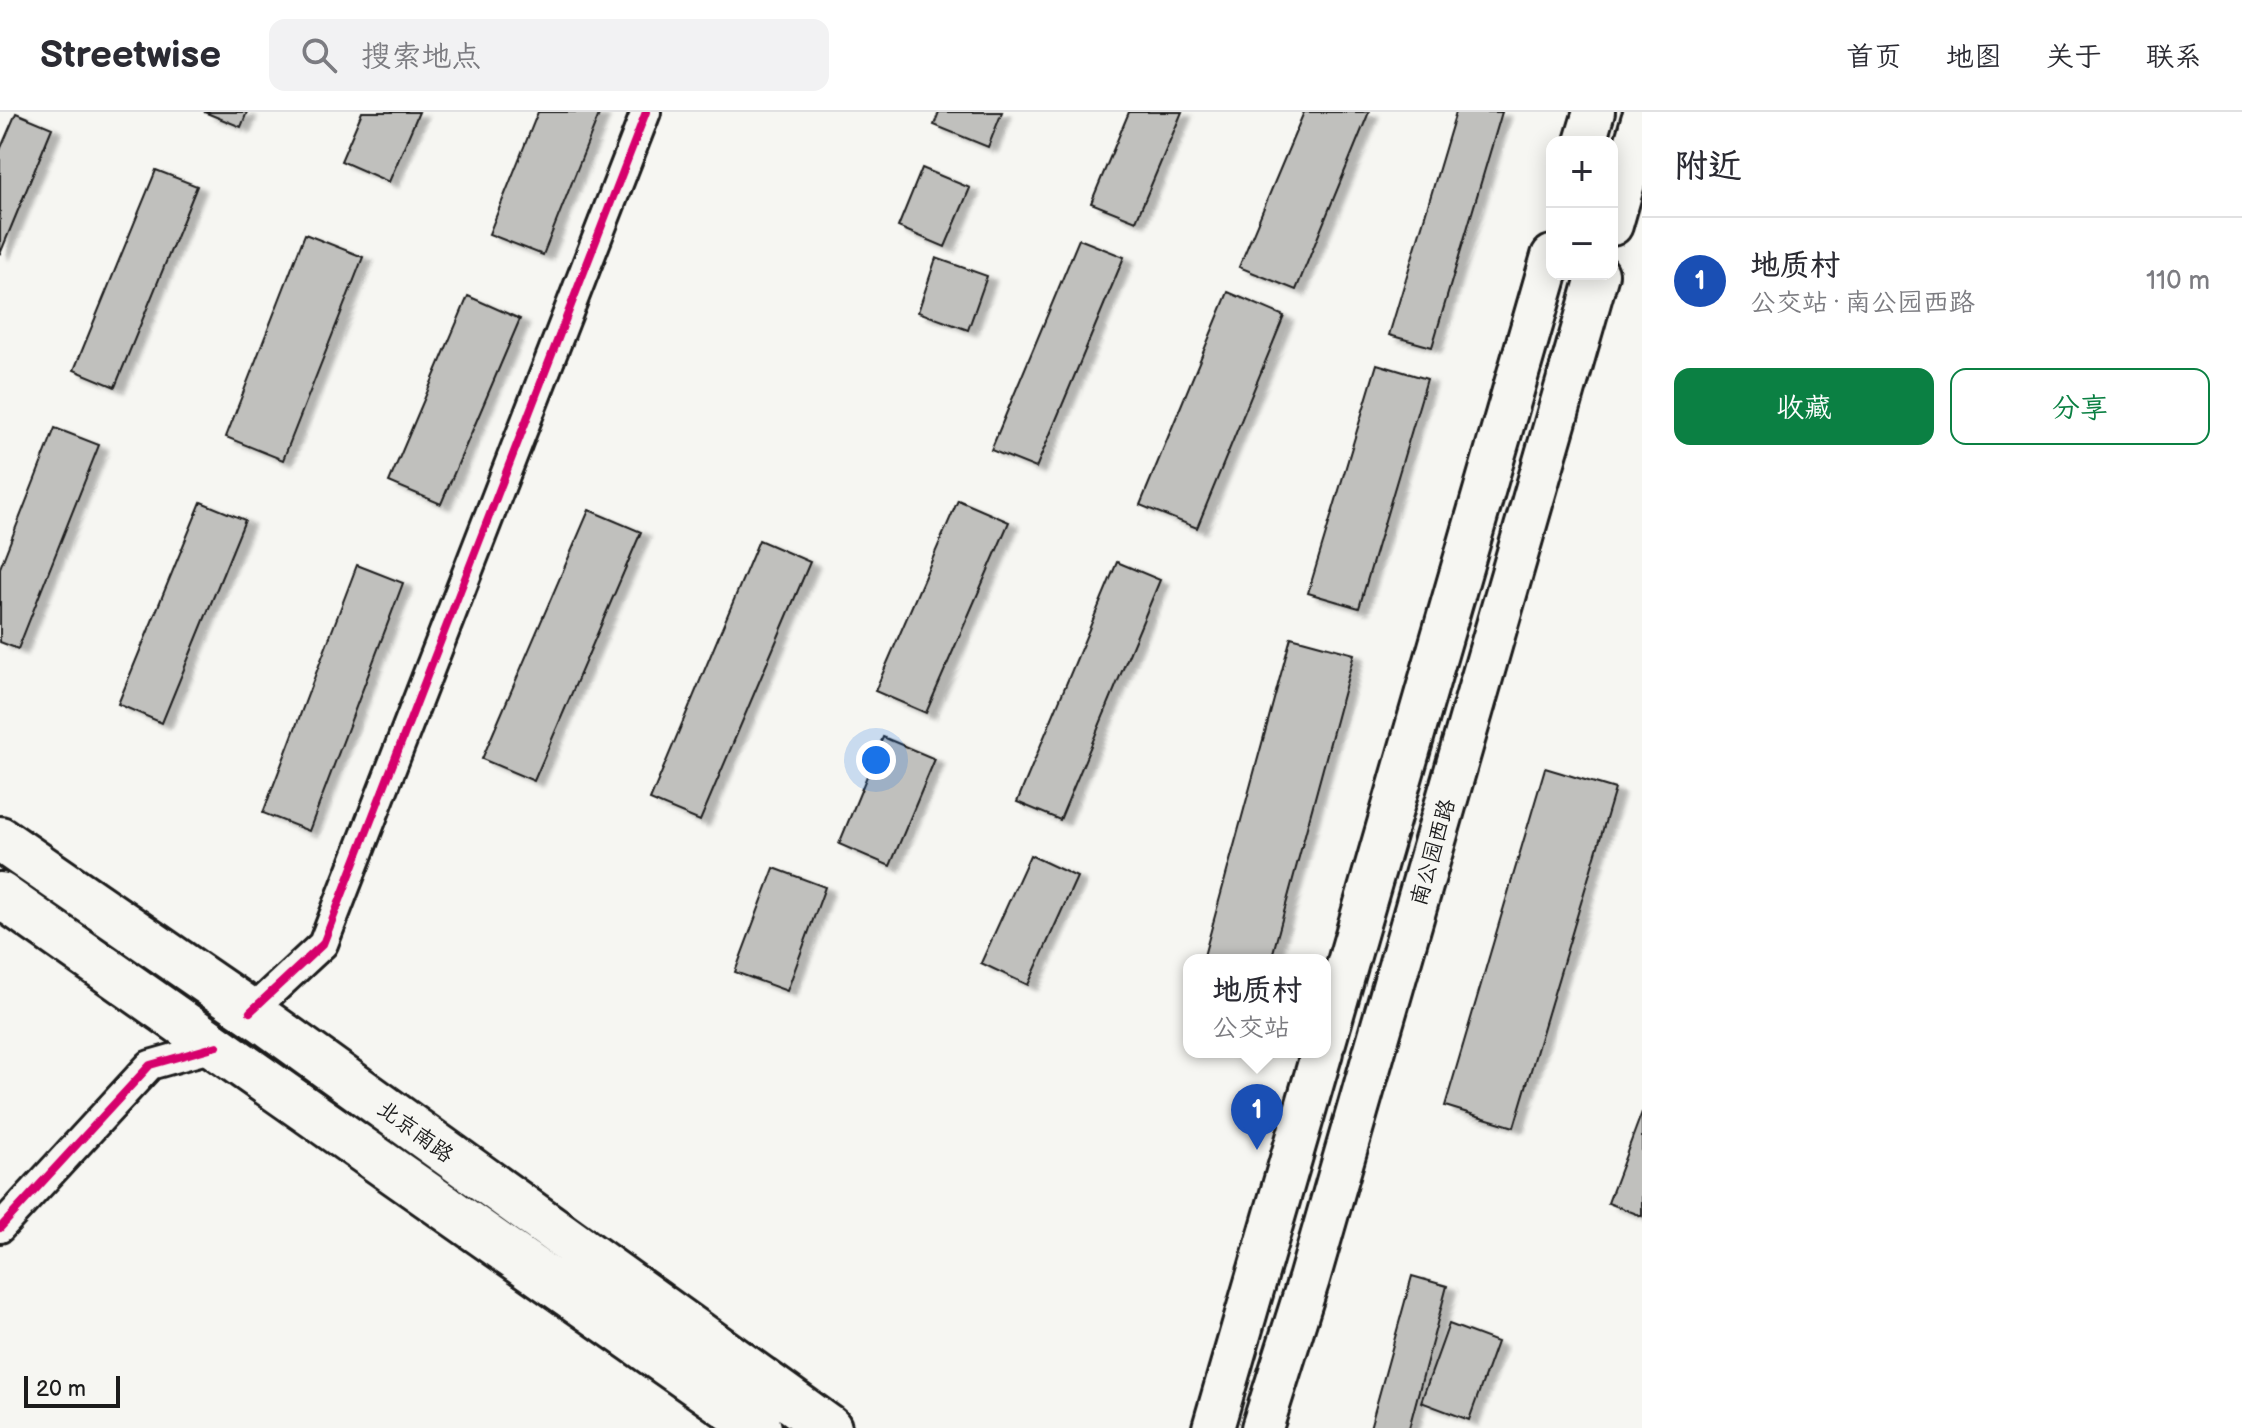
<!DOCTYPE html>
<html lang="zh">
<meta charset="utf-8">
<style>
body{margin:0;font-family:"Balsamiq Sans","LXGW WenKai TC",sans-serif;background:#f2f2f3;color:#2b2b33}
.controls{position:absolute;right:24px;top:24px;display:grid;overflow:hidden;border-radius:16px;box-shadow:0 4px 20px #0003}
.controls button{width:72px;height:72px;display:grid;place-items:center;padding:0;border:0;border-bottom:2px solid #e1e1e2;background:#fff;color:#2b2b33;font:40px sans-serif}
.scale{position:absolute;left:24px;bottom:20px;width:96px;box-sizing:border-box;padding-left:8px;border:4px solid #1c1c1c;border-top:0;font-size:22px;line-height:28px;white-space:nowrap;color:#1c1c1c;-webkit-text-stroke:6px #f6f6f2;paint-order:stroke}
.you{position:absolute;left:876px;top:648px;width:28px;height:28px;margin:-20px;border:6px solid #fff;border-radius:50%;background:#1a73e8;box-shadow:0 0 0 12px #1a73e833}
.badge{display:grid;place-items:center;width:52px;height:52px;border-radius:50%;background:#0b8043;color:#fff;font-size:26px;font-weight:700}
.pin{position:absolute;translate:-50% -66px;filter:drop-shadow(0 2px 4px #0008)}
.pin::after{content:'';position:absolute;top:42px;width:28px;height:24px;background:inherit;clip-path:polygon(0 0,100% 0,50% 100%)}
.popup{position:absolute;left:1183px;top:842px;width:148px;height:104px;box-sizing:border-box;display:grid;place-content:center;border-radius:16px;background:#fff;filter:drop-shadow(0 2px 6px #0005);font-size:26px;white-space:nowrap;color:#7c7c81}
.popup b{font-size:30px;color:#2b2b33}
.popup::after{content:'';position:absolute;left:50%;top:100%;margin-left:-16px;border:16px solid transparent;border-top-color:#fff}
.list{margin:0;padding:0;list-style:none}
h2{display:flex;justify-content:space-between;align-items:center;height:104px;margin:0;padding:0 32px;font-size:34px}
h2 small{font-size:26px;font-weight:400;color:#7c7c81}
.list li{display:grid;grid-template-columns:52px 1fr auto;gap:24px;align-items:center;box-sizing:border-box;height:128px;padding:0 32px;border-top:2px solid #e1e1e2}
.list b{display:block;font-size:30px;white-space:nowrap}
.list p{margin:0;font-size:26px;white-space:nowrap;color:#7c7c81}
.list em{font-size:26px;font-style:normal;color:#7c7c81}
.actions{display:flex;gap:16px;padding:24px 32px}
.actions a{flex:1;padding:18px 0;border:2px solid #0b8043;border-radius:16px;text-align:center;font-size:28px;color:#0b8043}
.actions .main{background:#0b8043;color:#fff}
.icon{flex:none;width:44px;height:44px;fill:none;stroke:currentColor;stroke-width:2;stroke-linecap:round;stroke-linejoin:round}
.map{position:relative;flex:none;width:1642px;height:1316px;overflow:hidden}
header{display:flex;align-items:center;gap:48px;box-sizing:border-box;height:112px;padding:0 40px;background:#fff;border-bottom:2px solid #e1e1e2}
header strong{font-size:38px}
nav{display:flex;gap:44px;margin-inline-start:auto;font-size:28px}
.search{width:560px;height:72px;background:#f2f2f3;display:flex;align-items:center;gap:20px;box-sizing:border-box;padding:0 28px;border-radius:16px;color:#7c7c81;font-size:30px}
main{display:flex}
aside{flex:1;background:#fff}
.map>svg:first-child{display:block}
.building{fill:#c0c0bd;stroke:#1c1c1c;stroke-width:2;filter:url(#shadow)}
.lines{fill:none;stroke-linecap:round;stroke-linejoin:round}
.minor-casing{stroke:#1c1c1c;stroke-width:34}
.secondary-casing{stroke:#1c1c1c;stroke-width:46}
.primary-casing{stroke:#1c1c1c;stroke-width:50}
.minor{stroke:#f6f6f2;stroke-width:28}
.secondary{stroke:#f6f6f2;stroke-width:40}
.primary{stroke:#f6f6f2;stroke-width:44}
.cycleway-casing{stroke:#f6f6f2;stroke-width:13}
.cycleway{stroke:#d6006c;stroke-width:8}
.labels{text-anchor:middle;stroke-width:7;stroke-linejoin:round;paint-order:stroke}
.street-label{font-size:22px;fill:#1c1c1c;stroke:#f6f6f2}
</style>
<header>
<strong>Streetwise</strong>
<div class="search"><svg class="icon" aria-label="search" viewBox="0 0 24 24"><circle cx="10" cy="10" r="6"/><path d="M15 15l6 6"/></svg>搜索地点</div>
<nav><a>首页</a><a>地图</a><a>关于</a><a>联系</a></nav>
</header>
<main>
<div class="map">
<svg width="1642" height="1316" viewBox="0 0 1642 1316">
<defs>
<filter id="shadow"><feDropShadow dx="9" dy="5" stdDeviation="2" flood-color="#0004"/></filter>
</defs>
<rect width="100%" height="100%" fill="#f6f6f2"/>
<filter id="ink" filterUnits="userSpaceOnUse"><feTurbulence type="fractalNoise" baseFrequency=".0125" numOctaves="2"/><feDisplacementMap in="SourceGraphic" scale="16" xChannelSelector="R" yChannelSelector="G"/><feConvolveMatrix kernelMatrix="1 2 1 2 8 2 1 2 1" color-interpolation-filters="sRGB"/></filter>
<g filter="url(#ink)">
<path class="building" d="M204,0H247L241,15Z
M362,0H419L389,70L341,49Z
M538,0H600L543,143L489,122Z
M939,0H1002L988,35L934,13Z
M1129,0H1182L1136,109L1091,91Z
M1304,0H1369L1296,178L1239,155Z
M1456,0H1502L1432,235L1389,223Z
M16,1L52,16L0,142V38Z
M922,56L970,76L945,135L898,115Z
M156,58L197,74L115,275L74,258Z
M305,122L363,145L283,348L226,325Z
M1079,127L1124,145L1036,356L991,338Z
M936,146L987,164L968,218L918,200Z
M1228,180L1284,204L1197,416L1140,393Z
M468,184L520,207L441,392L389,370Z
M1377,252L1427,267L1359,496L1308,481Z
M55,316L99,333L18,537L0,530V456Z
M958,388L1009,410L926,601L875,579Z
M201,390L245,408L162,611L118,592Z
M589,398L641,420L534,669L482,647Z
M759,428L810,450L700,709L650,688Z
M1117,450L1160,468L1060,708L1017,690Z
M357,453L403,471L309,719L263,701Z
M1291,525L1354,542L1271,848H1219L1204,844Z
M883,625L935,647L890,754L839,732Z
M1545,656L1615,677L1514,1015L1445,994Z
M1030,743L1077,765L1028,873L981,851Z
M774,756L825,775L787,879L735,860Z
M1642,1000V1104L1608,1091Z
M1412,1164L1447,1174L1409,1316H1370Z
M1449,1212L1497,1230L1469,1308L1421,1290Z"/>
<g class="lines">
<defs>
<path id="minor" d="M250,900L323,832L646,0
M0,1116L150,953L217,934"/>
<path id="secondary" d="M1585,30L1594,0
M1612,113L1642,8
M1325,930L1552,144
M1213,1316L1322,940
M1262,1316L1309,1167L1598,162"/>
<path id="primary" d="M0,727L264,909L829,1316
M0,783L759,1316"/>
</defs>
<use href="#minor" class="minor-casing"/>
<use href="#secondary" class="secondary-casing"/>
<use href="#primary" class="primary-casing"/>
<use href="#minor" class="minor"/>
<use href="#secondary" class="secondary"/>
<use href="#primary" class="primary"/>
<defs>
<path id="cycleway" d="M250,900L323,832L646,0
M0,1116L150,953L217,934"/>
</defs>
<use href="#cycleway" class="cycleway-casing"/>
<use href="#cycleway" class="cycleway"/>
</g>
</g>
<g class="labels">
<g class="street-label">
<text transform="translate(1432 740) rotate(-74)" y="8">南公园西路</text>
<text transform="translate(416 1019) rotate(36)" y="8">北京南路</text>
</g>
</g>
</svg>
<div class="controls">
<button>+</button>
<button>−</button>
</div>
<div class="scale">20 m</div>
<div class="you"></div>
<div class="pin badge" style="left:1257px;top:1038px;background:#1a4fb4">1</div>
<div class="popup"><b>地质村</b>公交站</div>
</div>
<aside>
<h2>附近<small></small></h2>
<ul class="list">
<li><span class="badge" style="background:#1a4fb4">1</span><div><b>地质村</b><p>公交站 · 南公园西路</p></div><em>110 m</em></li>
</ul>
<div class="actions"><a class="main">收藏</a><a>分享</a></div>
</aside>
</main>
